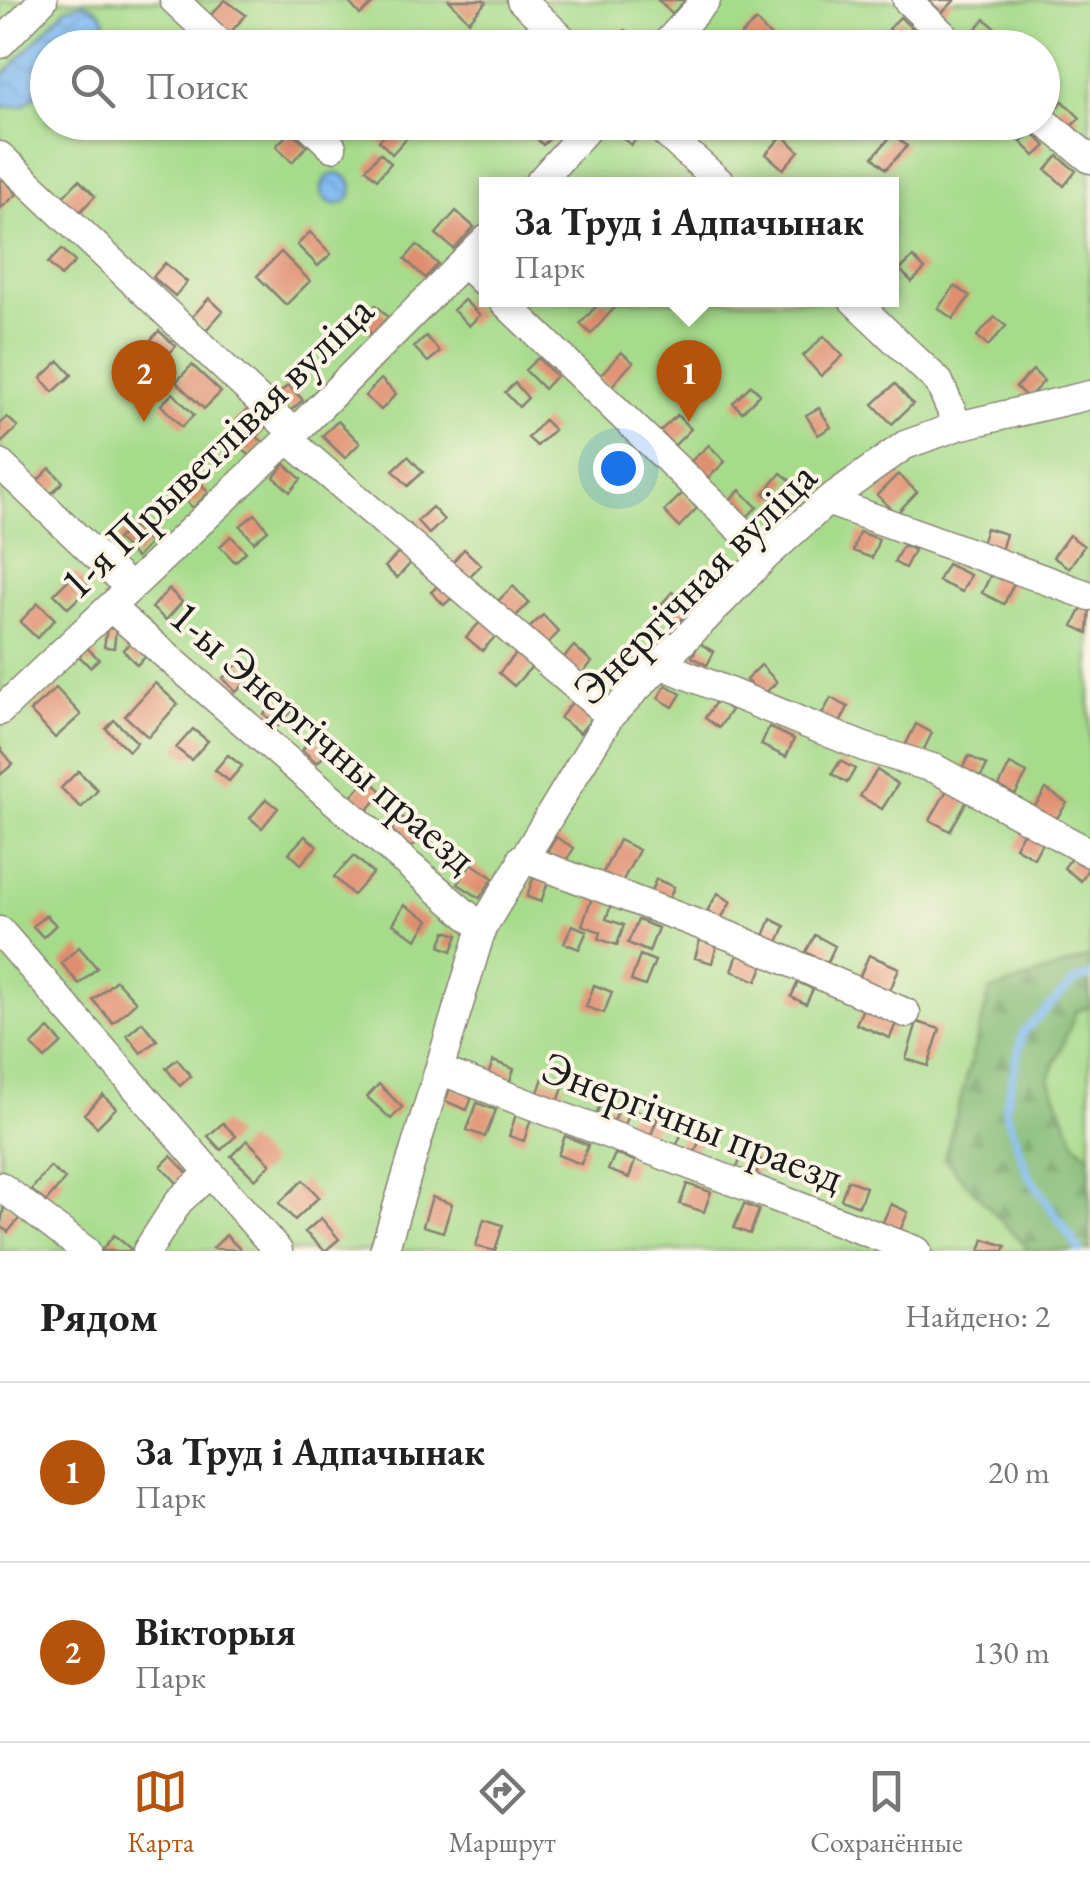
<!DOCTYPE html>
<html lang="ru">
<meta charset="utf-8">
<style>
body{margin:0;font-family:"EB Garamond",serif;background:#f2f2f2;color:#222}
.you{position:absolute;left:618px;top:468px;width:35px;height:35px;margin:-25px;border:8px solid #fff;border-radius:50%;background:#1a73e8;box-shadow:0 0 0 15px #1a73e833}
.badge{display:grid;place-items:center;width:65px;height:65px;border-radius:50%;background:#b45309;color:#fff;font-size:32px;font-weight:700}
.pin{position:absolute;translate:-50% -82px;filter:drop-shadow(0 2px 5px #0008)}
.pin::after{content:'';position:absolute;top:52px;width:35px;height:30px;background:inherit;clip-path:polygon(0 0,100% 0,50% 100%)}
.popup{position:absolute;left:479px;top:177px;width:420px;height:130px;box-sizing:border-box;display:grid;place-content:center;border-radius:0px;background:#fff;filter:drop-shadow(0 2px 8px #0005);font-size:32px;white-space:nowrap;color:#767676}
.popup b{font-size:38px;color:#222}
.popup::after{content:'';position:absolute;left:50%;top:100%;margin-left:-20px;border:20px solid transparent;border-top-color:#fff}
.list{margin:0;padding:0;list-style:none}
h2{display:flex;justify-content:space-between;align-items:center;height:130px;margin:0;padding:0 40px;font-size:42px}
h2 small{font-size:32px;font-weight:400;color:#767676}
.list li{display:grid;grid-template-columns:65px 1fr auto;gap:30px;align-items:center;box-sizing:border-box;height:180px;padding:0 40px;border-top:2px solid #e0e0e0}
.list b{display:block;font-size:38px;white-space:nowrap}
.list p{margin:0;font-size:32px;white-space:nowrap;color:#767676}
.list em{font-size:32px;font-style:normal;color:#767676}
.icon{flex:none;width:55px;height:55px;fill:none;stroke:currentColor;stroke-width:2;stroke-linecap:round;stroke-linejoin:round}
.map{position:relative;flex:none;width:1090px;height:1251px;overflow:hidden}
.search{position:absolute;background:#fff;box-shadow:0 2px 8px #0004;left:30px;right:30px;top:30px;height:110px;display:flex;align-items:center;gap:25px;box-sizing:border-box;padding:0 35px;border-radius:55px;color:#767676;font-size:38px}
.sheet{height:490px;background:#fff}
nav{display:flex;justify-content:space-around;align-items:center;box-sizing:border-box;height:140px;border-top:2px solid #e0e0e0;background:#fff;font-size:28px;color:#767676}
nav a{display:grid;justify-items:center;gap:5px}
nav .on{color:#b45309}
.map>svg:first-child{display:block}
.forest{fill:url(#forest-firs);stroke:#506c4a;stroke-width:2.5}
.green{fill:#a6db8b;stroke:#617c54;stroke-width:2.5;fill-rule:evenodd}
.water{fill:url(#water-waves);stroke:#4e6c87;stroke-width:2.5}
.lines{fill:none;stroke-linecap:round;stroke-linejoin:round}
.stream{stroke:#81bbf2;stroke-width:8}
.building{fill:#e08e70}
.minor-casing{stroke:#888072;stroke-width:31}
.minor{stroke:#fff;stroke-width:28}
.labels{text-anchor:middle;stroke-width:8;stroke-linejoin:round;paint-order:stroke}
.street-label{font-size:45px;fill:#1c1c1c;stroke:#fcf5e5}
</style>
<div class="map">
<svg width="1090" height="1251" viewBox="0 0 1090 1251">
<defs>
<pattern id="forest-firs" width="22" height="20" patternUnits="userSpaceOnUse" patternTransform="scale(2.5)"><rect width="22" height="20" fill="#84bb77"/><path d="M5 1l3.5 6h-7zM16 11l3.5 6h-7z" fill="#71a066"/></pattern>
<pattern id="water-waves" width="16" height="10" patternUnits="userSpaceOnUse" patternTransform="scale(2.5)"><rect width="16" height="10" fill="#81bbf2"/><path d="M0 5q4-4 8 0t8 0" fill="none" stroke="#6fa0cf"/></pattern>
</defs>
<rect width="100%" height="100%" fill="#fcf5e5"/>
<filter id="ink" filterUnits="userSpaceOnUse"><feTurbulence type="fractalNoise" baseFrequency=".01" numOctaves="2"/><feDisplacementMap in="SourceGraphic" scale="20" xChannelSelector="R" yChannelSelector="G"/><feConvolveMatrix kernelMatrix="1 2 1 2 8 2 1 2 1" color-interpolation-filters="sRGB"/></filter>
<filter id="wash" filterUnits="userSpaceOnUse"><feTurbulence type="fractalNoise" baseFrequency=".0048" numOctaves="4" result="noise"/><feDisplacementMap in="SourceGraphic" scale="40" xChannelSelector="R" yChannelSelector="G"/><feGaussianBlur stdDeviation="2.25" result="paint"/><feColorMatrix in="noise" values="0 0 0 0 0 0 0 0 0 0 0 0 0 0 0 0 0 1.4 0 .05"/><feComposite in="paint" operator="in"/></filter>
<g filter="url(#wash)">
<rect width="100%" height="100%" fill="#f4e5c9"/>
<path class="forest" d="M1090,957V1007L1076,1012V1143L1090,1156V1251H1029L944,1160L990,991Z"/>
<path class="green" d="M0,0H1090V957L990,991L944,1159L1029,1251H0ZM48,48H1042V122H48ZM487,185H892V300H487Z
M1090,1007V1156L1076,1143L1049,1079L1076,1011Z"/>
<path class="water" d="M83,3C113,12 107,27 91,47L48,48L47,86L23,106L0,107V79L66,8Z
M322 189a15 15 0 1 1 30 0a15 15 0 1 1-30 0Z"/>
<g class="lines">
<path class="stream" d="M1080,1251L1028,1174L1005,1109L1023,1032L1075,981L1090,976"/>
</g>
<g id="blocks">
<path class="building" d="M225,0L246,15L228,35L209,17Z
M347,0H377L360,15Z
M449,0H483L486,2L469,21Z
M658,0H686L672,14Z
M928,0H955L942,13Z
M900,17L918,34L907,46L889,29Z
M985,19L1003,35L992,48H975L966,40Z
M756,21L776,42L770,48H753L741,35Z
M625,30L641,43L637,48H610Z
M1063,101L1080,118L1066,131L1049,116Z
M396,122H406L414,130L392,154L379,141Z
M521,122H554L560,129L543,145Z
M618,122H630L642,132L631,145L612,129Z
M725,122H751L735,138L722,125Z
M291,131L307,146L292,162L276,146Z
M1032,132L1046,146L1035,156L1021,142Z
M893,134L907,146L886,169L873,157Z
M783,135L799,151L783,169L766,154Z
M380,153L391,163L377,179L366,169Z
M1058,156L1076,171L1064,186L1046,170Z
M3,179L17,194L0,209V182Z
M79,180L95,196L76,216L59,201Z
M456,211L474,227L454,249L436,234Z
M310,232L331,254L318,266L297,245Z
M417,245L438,264L425,278L405,259Z
M62,249L75,262L61,276L48,263Z
M281,252L310,281L286,305L257,276Z
M913,257L925,269L912,282L900,270Z
M165,263L187,282L175,296L153,277Z
M955,286L970,296L953,319L938,308Z
M209,298L223,311L206,330L192,317Z
M464,300L480,315L469,326L453,310Z
M602,300L614,308L591,334L580,324Z
M376,305L388,317L372,334L359,322Z
M995,317L1006,326L988,346L977,336Z
M159,331L176,346L164,359L147,344Z
M426,336L440,352L428,362L414,347Z
M824,336L843,356L821,376L803,356Z
M621,352L633,362L610,388L598,378Z
M538,358L556,376L544,389L525,370Z
M59,361L72,375L53,392L41,378Z
M192,365L221,392L204,409L176,382Z
M1033,370L1044,381L1028,398L1016,387Z
M381,379L396,394L381,410L365,396Z
M515,383L528,398L519,407L505,392Z
M895,384L913,404L892,424L873,404Z
M288,385L303,400L290,411L276,396Z
M751,385L760,394L742,412L733,403Z
M173,393L194,415L182,427L161,405Z
M819,408L831,427L818,435L806,415Z
M248,409L266,427L257,437L263,442L250,456L231,438L236,433L230,427Z
M677,415L691,429L674,446L660,431Z
M7,417L18,427L0,444V424Z
M544,420L554,430L537,446L528,438Z
M338,421L360,443L345,458L322,436Z
M709,445L725,462L707,479L691,461Z
M408,456L423,472L408,486L393,470Z
M285,464L301,479L290,492L274,477Z
M50,468L63,482L47,498L33,485Z
M781,473L791,481L774,501L764,493Z
M898,474L917,492L896,514L877,495Z
M195,478L209,492L193,508L179,494Z
M740,490L757,507L745,519L728,501Z
M683,493L697,508L679,527L664,511Z
M432,507L444,520L429,534L417,521Z
M255,514L268,530L254,542L240,526Z
M132,525L150,543L136,558L117,539Z
M986,528L1006,534L1000,554L980,548Z
M859,532L879,539L872,558L853,551Z
M1069,535L1084,546L1069,568L1053,557Z
M231,536L246,552L235,562L220,546Z
M406,545L418,555L397,578L385,567Z
M903,545L914,550L905,568L894,562Z
M464,549L481,565L468,578L452,563Z
M947,564L970,575L962,592L938,581Z
M992,572L1014,583L1004,604L982,593Z
M75,573L89,588L68,608L54,594Z
M445,579L458,592L444,605L431,592Z
M513,586L529,603L515,617L498,601Z
M169,589L182,602L166,620L152,608Z
M672,592L691,608L677,624L658,608Z
M38,603L55,619L37,638L20,622Z
M1084,604L1090,607L1088,633L1073,626Z
M487,615L502,629L482,651L466,637Z
M543,615L559,632L543,648L526,631Z
M107,628L116,629L114,648L104,647Z
M133,640L147,655L137,665L123,650Z
M699,643L714,652L707,665L692,657Z
M574,646L592,662L579,677L561,661Z
M86,647L99,659L90,667L78,655Z
M521,648L536,662L514,686L499,673Z
M241,661L255,675L236,692L223,678Z
M761,665L777,682L762,696L746,680Z
M155,683L178,704L148,737L125,716Z
M666,685L681,694L673,707L658,698Z
M56,688L81,715L55,738L30,711Z
M280,696L294,708L278,726L264,714Z
M576,697L596,713L580,733L560,718Z
M831,698L848,707L838,727L820,718Z
M717,700L731,710L719,728L705,718Z
M114,720L137,742L129,751L106,729Z
M916,724L932,733L921,755L905,746Z
M769,727L794,739L786,757L761,745Z
M193,729L208,741L191,760L176,748Z
M314,737L329,751L317,763L302,750Z
M0,748L13,764L0,775Z
M228,755L242,766L229,781L215,770Z
M969,756L987,765L979,780L961,770Z
M840,761L855,769L847,783L832,774Z
M1010,764L1027,773L1015,795L999,786Z
M877,770L898,784L882,809L860,796Z
M78,771L98,790L81,808L61,788Z
M368,778L383,792L365,813L349,799Z
M1046,789L1067,803L1052,825L1031,812Z
M947,790L967,801L950,831L930,820Z
M266,799L278,808L262,828L250,818Z
M402,817L422,836L411,848L391,830Z
M1024,831L1043,841L1034,858L1015,847Z
M305,836L317,846L301,864L289,853Z
M556,837L574,848L564,864L546,854Z
M619,840L639,850L622,882L603,873Z
M1075,853L1090,865L1081,881L1064,868Z
M354,856L373,873L353,895L334,877Z
M471,863L493,878L480,898L458,884Z
M533,878L548,882L541,902L527,897Z
M656,879L674,887L667,904L649,896Z
M718,893L731,902L720,920L707,911Z
M593,895L612,903L606,919L624,925L617,945L599,939L601,932L582,925Z
M404,905L429,920L417,939L393,924Z
M46,915L56,925L43,937L33,926Z
M771,919L785,926L778,942L764,936Z
M638,920L658,928L649,952L628,943Z
M572,925L587,931L579,949L564,943Z
M446,931L458,935L452,951L440,946Z
M815,935L835,946L827,963L806,952Z
M700,940L717,945L712,963L695,958Z
M79,947L97,968L79,984L61,963Z
M738,954L764,964L757,981L732,971Z
M640,955L655,961L645,986L631,981Z
M869,955L899,968L890,991L859,978Z
M116,980L136,1002L113,1023L93,1000Z
M798,982L813,989L806,1004L791,997Z
M594,985L612,992L604,1013L586,1007Z
M865,1004L898,1018L890,1038L856,1024Z
M142,1022L157,1040L141,1053L127,1035Z
M917,1022L940,1029L928,1066L906,1059Z
M49,1029L62,1043L45,1059L32,1045Z
M177,1059L191,1076L180,1086L166,1068Z
M493,1061L514,1069L509,1084L488,1075Z
M543,1078L564,1085L558,1102L537,1095Z
M379,1084L402,1107L391,1119L367,1097Z
M451,1086L473,1095L467,1110L445,1101Z
M103,1095L116,1108L97,1127L84,1114Z
M601,1101L619,1108L612,1125L595,1119Z
M477,1103L496,1110L485,1137L467,1130Z
M630,1109L657,1119L650,1138L623,1128Z
M516,1114L531,1119L524,1141L509,1136Z
M223,1123L236,1136L221,1150L208,1136Z
M684,1127L702,1134L694,1154L676,1147Z
M565,1136L588,1145L581,1164L558,1155Z
M247,1140L271,1164L255,1179L231,1156Z
M743,1153L761,1160L755,1178L736,1170Z
M615,1154L635,1161L629,1178L608,1170Z
M171,1156L190,1176L180,1186L161,1166Z
M50,1167L65,1179L46,1202L31,1190Z
M303,1180L319,1197L295,1220L279,1203Z
M848,1180L866,1187L859,1206L841,1199Z
M687,1184L711,1192L704,1212L680,1204Z
M432,1197L452,1204L443,1232L423,1226Z
M5,1203L21,1216L8,1232L0,1226Z
M744,1204L759,1210L750,1234L734,1228Z
M891,1204L908,1212L900,1231L882,1224Z
M321,1218L339,1239L325,1251L305,1232Z
M484,1219L503,1225L495,1251L476,1246Z
M114,1235L131,1249L129,1251H101Z
M226,1235L242,1251L213,1248Z
M984,1239L1006,1246L1004,1251H980Z"/>
</g>
</g>
<g filter="url(#ink)">
<use href="#blocks" fill-opacity="0" stroke="#888072" stroke-width="2.5"/>
<g class="lines">
<defs>
<path id="minor" d="M174,0L225,48
M521,0L572,48
M907,0L957,48
M0,44L43,0
M662,48L706,0
M1042,120L1090,159
M306,122L332,147
M653,122L723,185
M0,156L294,433
M537,185L593,122
M464,263L487,285
M502,300L767,555
M853,300L939,382L958,426
M288,439L610,716
M0,464L128,586
M827,501L1090,596
M111,608L482,928
M660,664L864,747L936,769L1090,853
M0,711L288,439L487,239
M522,858L735,938L906,1013
M0,931L278,1251
M439,1070L917,1251
M0,1186L86,1251
M147,1251L179,1201L210,1173
M384,1251L482,928L610,716L767,555L827,501L905,445L958,426L1090,395"/>
</defs>
<use href="#minor" class="minor-casing"/>
<use href="#minor" class="minor"/>
</g>
</g>
<g class="labels">
<g class="street-label">
<text transform="translate(216 446) rotate(-44)" y="16">1-я Прыветлівая вуліца</text>
<text transform="translate(694 582) rotate(-45)" y="16">Энергічная вуліца</text>
<text transform="translate(324 736) rotate(41)" y="16">1-ы Энергічны праезд</text>
<text transform="translate(693 1121) rotate(21)" y="16">Энергічны праезд</text>
</g>
</g>
</svg>
<div class="you"></div>
<div class="pin badge" style="left:689px;top:422px">1</div>
<div class="popup"><b>За Труд і Адпачынак</b>Парк</div>
<div class="pin badge" style="left:144px;top:422px">2</div>
<div class="search"><svg class="icon" aria-label="search" viewBox="0 0 24 24"><circle cx="10" cy="10" r="6"/><path d="M15 15l6 6"/></svg>Поиск</div>
</div>
<section class="sheet">
<h2>Рядом<small>Найдено: 2</small></h2>
<ul class="list">
<li><span class="badge">1</span><div><b>За Труд і Адпачынак</b><p>Парк</p></div><em>20 m</em></li>
<li><span class="badge">2</span><div><b>Вікторыя</b><p>Парк</p></div><em>130 m</em></li>
</ul>
</section>
<nav>
<a class="on"><svg class="icon" aria-label="map" viewBox="0 0 24 24"><path d="M3 6l6-2 6 2 6-2v14l-6 2-6-2-6 2zM9 4v14M15 6v14"/></svg>Карта</a>
<a><svg class="icon" aria-label="directions" viewBox="0 0 24 24"><path d="M12 3l9 9-9 9-9-9zM9 14v-3h6M13 9l2 2-2 2"/></svg>Маршрут</a>
<a><svg class="icon" aria-label="saved" viewBox="0 0 24 24"><path d="M7 4h10v16l-5-4-5 4z"/></svg>Сохранённые</a>
</nav>
